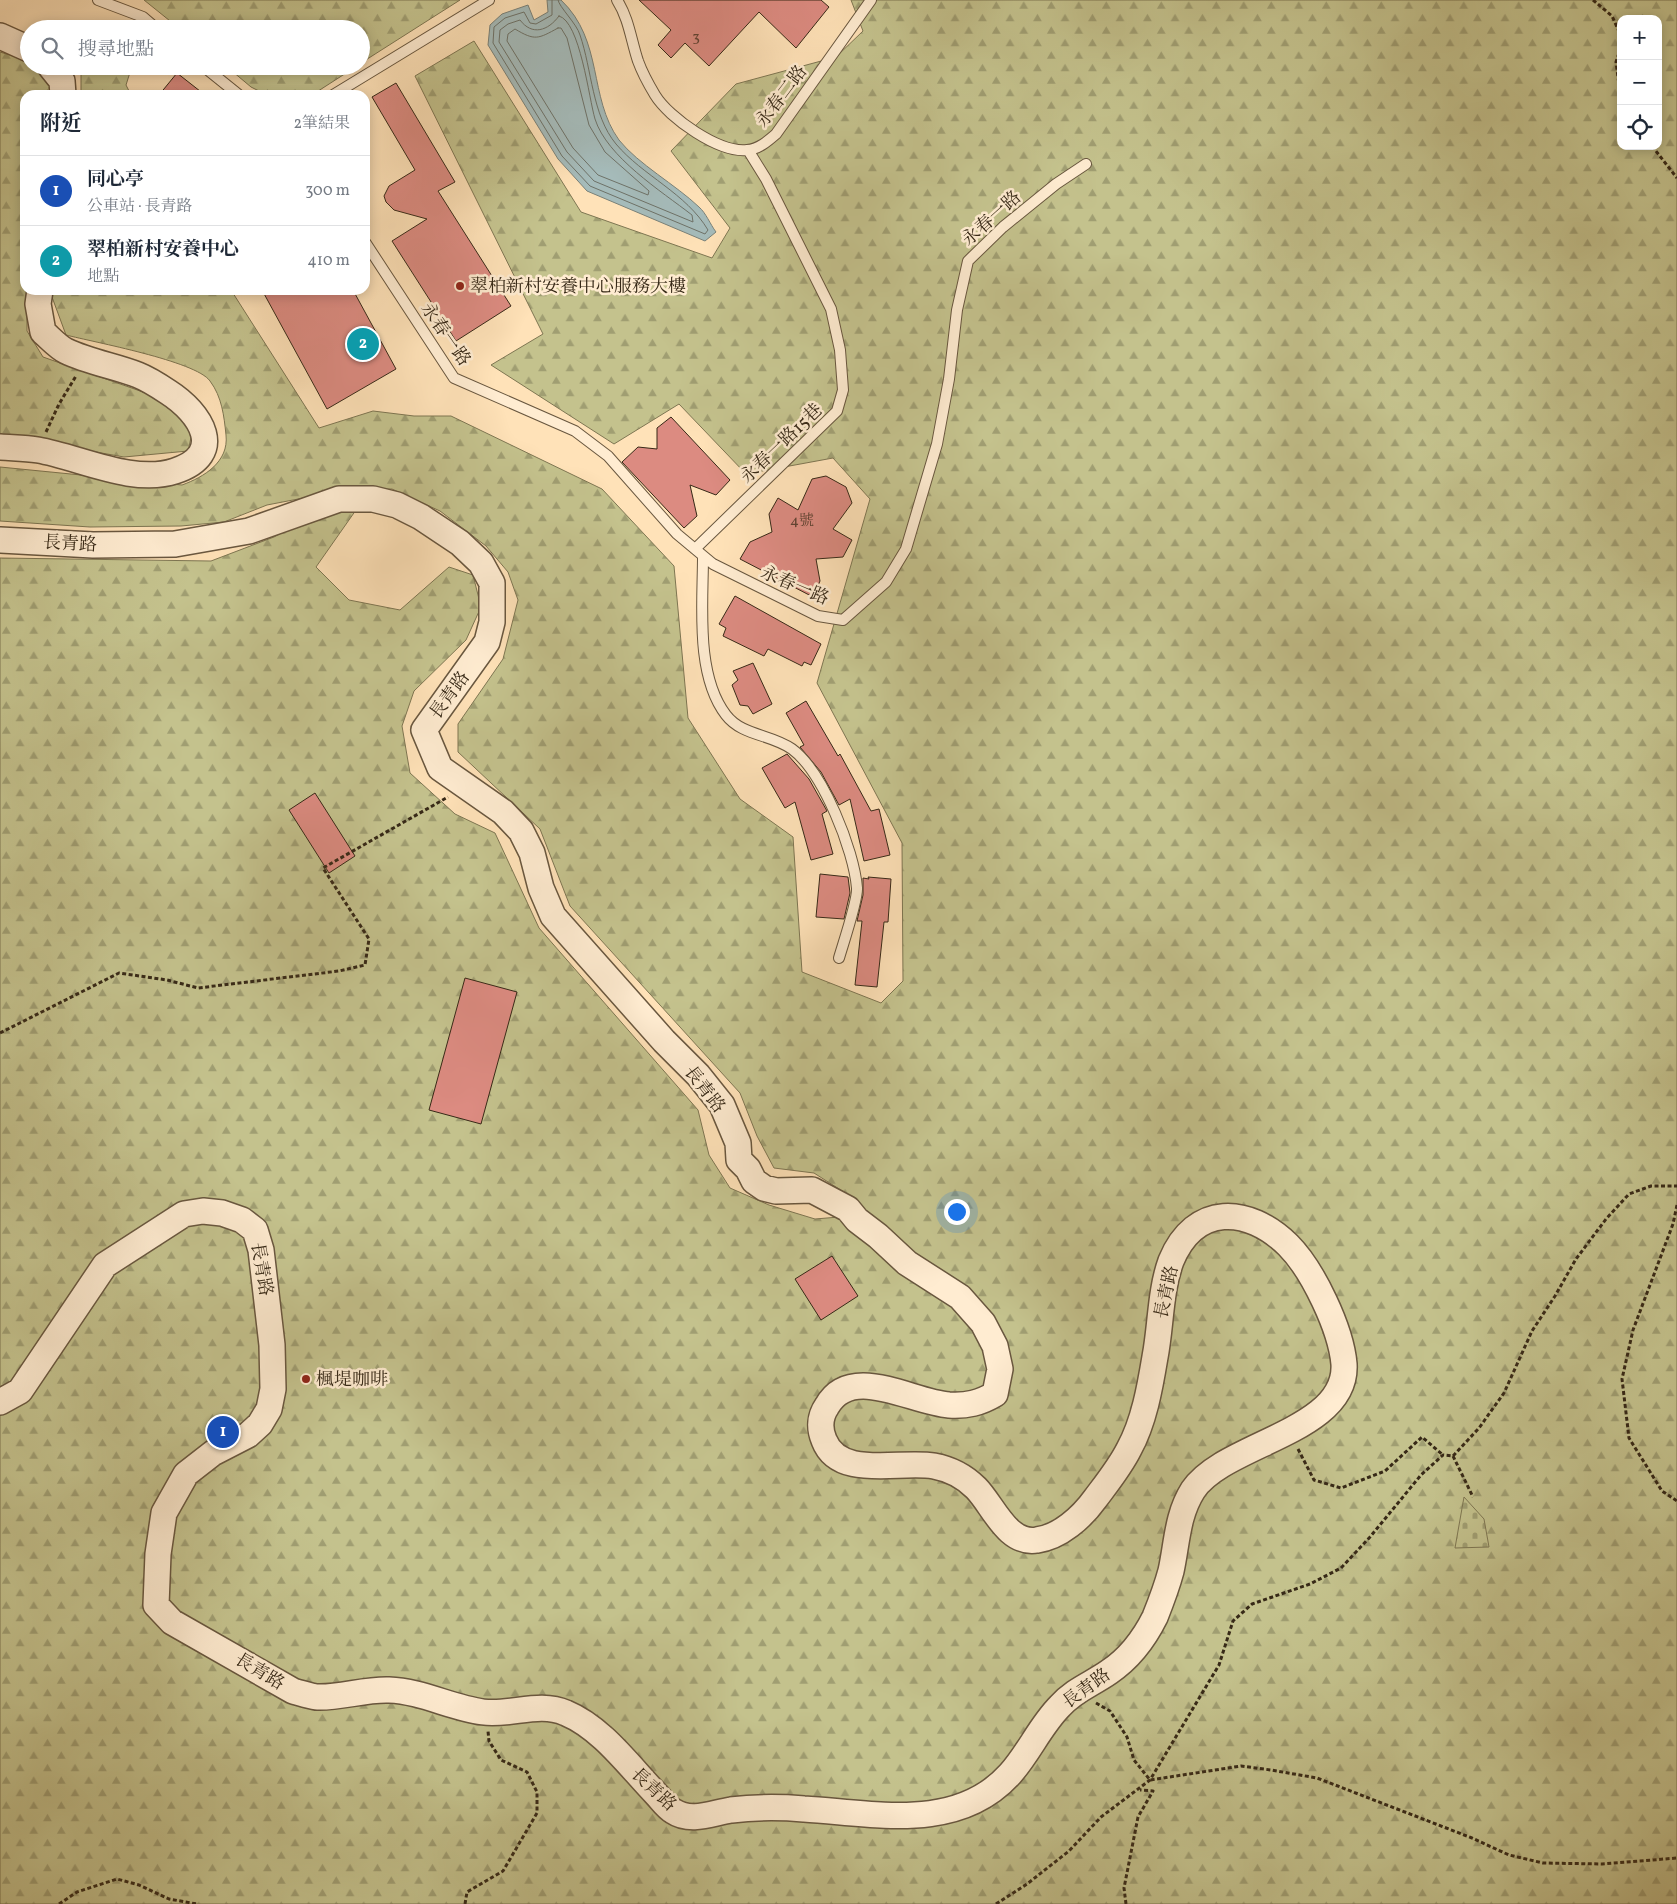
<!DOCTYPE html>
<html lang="zh-TW">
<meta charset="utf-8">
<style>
body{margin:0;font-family:Vollkorn,"Noto Serif TC",serif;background:#f6f6f7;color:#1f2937}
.controls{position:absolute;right:15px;top:15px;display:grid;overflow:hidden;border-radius:10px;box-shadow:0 2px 12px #0003}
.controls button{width:45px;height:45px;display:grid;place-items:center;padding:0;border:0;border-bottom:1px solid #e0e1e3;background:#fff;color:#1f2937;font:25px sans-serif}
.you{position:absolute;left:956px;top:1211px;width:18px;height:18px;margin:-12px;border:4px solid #fff;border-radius:50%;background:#1a73e8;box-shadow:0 0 0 8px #1a73e833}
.badge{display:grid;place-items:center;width:32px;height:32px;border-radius:50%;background:#8f2418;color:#fff;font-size:16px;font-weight:700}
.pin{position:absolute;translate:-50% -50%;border:2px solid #fff;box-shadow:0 1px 5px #0006}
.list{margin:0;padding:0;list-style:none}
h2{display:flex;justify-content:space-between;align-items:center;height:65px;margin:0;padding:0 20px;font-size:21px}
h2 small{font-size:16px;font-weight:400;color:#747a83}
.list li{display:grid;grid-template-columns:32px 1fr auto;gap:15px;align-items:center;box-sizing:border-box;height:70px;padding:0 20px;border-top:1px solid #e0e1e3}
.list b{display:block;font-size:19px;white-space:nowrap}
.list p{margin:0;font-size:16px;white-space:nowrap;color:#747a83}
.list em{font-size:16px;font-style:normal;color:#747a83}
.icon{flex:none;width:28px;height:28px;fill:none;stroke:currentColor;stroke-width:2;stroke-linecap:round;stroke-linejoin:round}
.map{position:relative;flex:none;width:1677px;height:1904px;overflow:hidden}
.search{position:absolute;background:#fff;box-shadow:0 2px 12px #0003;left:20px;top:20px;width:350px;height:55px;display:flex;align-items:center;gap:12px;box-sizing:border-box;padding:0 18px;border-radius:28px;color:#747a83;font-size:19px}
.panel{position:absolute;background:#fff;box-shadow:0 2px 12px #0003;left:20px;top:90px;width:350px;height:205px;border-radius:15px}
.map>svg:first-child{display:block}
.forest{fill:url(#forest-firs);stroke:#7e7652;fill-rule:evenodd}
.cemetery{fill:url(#cemetery-stones);stroke:#7e7652}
.water{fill:#a5bbba;stroke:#798179}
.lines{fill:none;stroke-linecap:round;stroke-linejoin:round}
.shore{stroke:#6e7268;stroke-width:1}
.building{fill:#dc8b81;stroke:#372917}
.service-casing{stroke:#69573f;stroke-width:12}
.tertiary-casing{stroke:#69573f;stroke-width:28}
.path{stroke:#372917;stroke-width:3;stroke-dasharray:4 2.5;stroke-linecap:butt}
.service{stroke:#ffecd1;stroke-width:10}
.tertiary{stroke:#ffecd1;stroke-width:25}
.poi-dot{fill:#8f2418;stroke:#ffecd1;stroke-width:2}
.labels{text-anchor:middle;stroke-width:5;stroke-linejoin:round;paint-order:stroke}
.number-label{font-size:15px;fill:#604232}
.street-label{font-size:18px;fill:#372917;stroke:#ffecd1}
.poi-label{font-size:18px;fill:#372917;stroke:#ffecd1;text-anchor:start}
</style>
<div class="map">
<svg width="1677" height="1904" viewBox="0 0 1677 1904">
<defs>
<pattern id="forest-firs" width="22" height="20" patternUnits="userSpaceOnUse" patternTransform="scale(1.25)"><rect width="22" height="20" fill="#c4c28d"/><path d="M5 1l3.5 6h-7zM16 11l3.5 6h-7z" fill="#a09e72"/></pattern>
<pattern id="cemetery-stones" width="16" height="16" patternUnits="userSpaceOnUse" patternTransform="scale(1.25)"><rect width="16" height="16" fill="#c4c28d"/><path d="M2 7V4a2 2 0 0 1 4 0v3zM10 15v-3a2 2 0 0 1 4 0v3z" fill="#a09e72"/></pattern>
</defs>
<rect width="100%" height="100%" fill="#ffe2b8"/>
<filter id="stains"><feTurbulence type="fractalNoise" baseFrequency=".004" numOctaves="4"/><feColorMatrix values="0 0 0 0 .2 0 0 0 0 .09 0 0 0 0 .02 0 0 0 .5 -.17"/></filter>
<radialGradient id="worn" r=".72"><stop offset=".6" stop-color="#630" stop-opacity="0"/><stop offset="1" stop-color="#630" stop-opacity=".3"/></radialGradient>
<path class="forest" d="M144,0H460L361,63V29H180Z
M851,0H1677V1904H0V558L211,561L274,537L324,510H356L316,567L349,600L400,610L449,567L473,575L481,607L466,640L414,691L402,726L410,773L455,814L495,833L539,928L698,1110L709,1155L730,1188L769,1205L815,1219L839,1217L850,1196L814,1173L774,1168L757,1136L740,1093L570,906L540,829L458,752V724L503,659L518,600L508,572L486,546L440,511L392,489L345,490L267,505L224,522L181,526L90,527L0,521V467L182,485C204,477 229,462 226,435C224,416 222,397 210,381C196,361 93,342 66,335L52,297L54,290H231L319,428L373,411L414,416H451L602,489L674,566L688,718L740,799L793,837L802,972L881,1003L903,981L902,843L817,683L870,499L833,458L746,474L679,404L614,444L491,365L543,334L415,76L474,41L581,212L712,258L730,228L671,151L736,84L836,57L863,31ZM1621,19H1658V146H1621Z
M0,52L29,61V66H38L56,86L55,95H25V290H27V331L43,357L186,407L194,424L188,451L124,457L0,435Z
M81,66H132L126,85L131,95H81Z
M226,66H357L312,95H267L251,87Z"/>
<path class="cemetery" d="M1464,1497L1484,1519L1489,1547L1455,1548Z"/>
<path class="water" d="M547,0H561C604,41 588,97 619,140C638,164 676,185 699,207C706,213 710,224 716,232L705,241L587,191L558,159L488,45L490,25L502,14L528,5L534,20L548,12Z"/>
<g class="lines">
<path class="shore" d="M552,0V15L536,24L530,23L524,12L505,18L494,27L493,43L562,156L590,186L705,234L708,230C686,193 643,176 616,144C592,115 592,70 580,35C577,24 559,7 558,0
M559,16C580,21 589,99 595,119C607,157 661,191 692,215L693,222L594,181L567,152L499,42L500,30L508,24L520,20C532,36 548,31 559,16Z
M558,28H561L567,38L589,125L605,152L649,191L648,195L598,175L573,148L507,41L508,34L515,29C535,41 538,39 558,28Z"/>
</g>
<path class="building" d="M639,0H821L829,7L796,48L759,12L709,66L685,43L671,58L658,45L671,30Z
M177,73L205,95H159Z
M396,83L455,182L438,191L511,306L456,341L392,241L427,219L394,210L386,202L384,196L389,186L415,170L372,97Z
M262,290H353L396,369L327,409Z
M671,417L730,480L716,495L690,485L697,516L684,528L622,462L638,447L657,449V428Z
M826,476L846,487L852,503L833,529L852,540L843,557L816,559L820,581L813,597L740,559L750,542L772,532L769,514L778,498L798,510L812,479Z
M735,596L821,644L811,665L804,662L802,666L768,649L764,656L723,636L726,628L719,624Z
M753,663L772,704L753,714L748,706L740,705L732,685L738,680L733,671Z
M806,701L838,756L840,754L871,811L879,809L890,855L864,861L850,799L839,805L821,772L800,747L804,745L786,713Z
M787,754L809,779L827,811L822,814L833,854L811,860L795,802L785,808L762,768Z
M315,793L355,856L329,873L289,810Z
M820,874L848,877L850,893L844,919L816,917Z
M868,877L891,879L888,922H884L877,987L855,985L862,921H857L863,895V878L869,879Z
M465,978L517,992L481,1124L429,1110Z
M832,1256L858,1296L821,1320L795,1279Z"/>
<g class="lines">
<defs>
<path id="service" d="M98,0L143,17L157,29
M617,0C629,19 631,40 638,61C642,72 649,85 655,95C669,118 719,153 747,150C759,149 768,141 776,134L871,0
M203,66L239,95
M333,95L489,0
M365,242L454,378L575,431L608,456L677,534L713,564L818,616L843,620L886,582L906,549L937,444L949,379L957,310L968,261L1003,227L1056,184L1086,164
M695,549L837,411L843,390L840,350L831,309L766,179L748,150
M703,556C703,603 695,675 726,715C742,736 771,734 792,749C823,772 854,850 857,888C858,900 843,944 839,958"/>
<path id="tertiary" d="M0,36L29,49
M50,66L62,81L63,95
M0,447C12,448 25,448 38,450C79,457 133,485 175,471C227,454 201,413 168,392C159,386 148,379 138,375C115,366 89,362 66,351C58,347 50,338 43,332L38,304L40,290
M0,540L93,545L175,544L249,531L339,499H373L397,505L421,517L460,543L481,563L492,583V622L487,642L424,730L440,768L503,812L521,831L532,853L541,888L553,916L664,1041L698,1075L722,1105L738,1143L739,1160L748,1169L754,1181L764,1188L776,1191L812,1190L848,1209L857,1220L878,1236L907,1263L960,1297L983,1323L995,1346L1000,1369L995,1394C980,1403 967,1406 949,1405C911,1402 851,1363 827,1406C820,1416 819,1428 824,1440C839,1480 900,1460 934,1466C950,1469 964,1476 976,1488C993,1505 1007,1545 1037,1540C1060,1537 1082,1517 1095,1499C1107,1483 1120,1467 1129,1449C1144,1422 1150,1387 1155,1357C1161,1326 1160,1291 1171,1261C1195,1203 1248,1206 1288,1245C1313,1270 1341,1329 1344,1364C1348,1432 1224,1443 1193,1490C1177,1515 1177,1544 1171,1571C1167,1586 1161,1602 1155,1617C1144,1639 1130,1658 1109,1672C1092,1684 1074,1690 1060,1706C1040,1726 1029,1753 1010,1774C957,1833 873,1813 804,1809C780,1807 755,1807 731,1810C712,1813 691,1823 673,1811C666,1807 661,1799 656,1794C629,1766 602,1728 566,1713C539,1701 511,1716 483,1712C452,1708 421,1691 389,1690C365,1689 340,1698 317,1697C314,1697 296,1692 293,1691L172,1622L156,1605L158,1554L164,1513L186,1474L213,1453L248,1435L260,1424L269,1409L273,1389L272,1345L261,1250L255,1230L242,1220L222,1213L203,1211L184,1214L105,1265L20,1391L0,1402"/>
</defs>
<use href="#service" class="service-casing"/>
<use href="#tertiary" class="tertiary-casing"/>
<path class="path" d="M1593,0L1612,16L1621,36
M1621,47L1616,62L1621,100
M1652,146L1677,178
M46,432L59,404L76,376
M0,1033L119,973L167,980L198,988L339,971L365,965L369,939L323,868L448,797
M1677,1205L1673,1224L1633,1330L1622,1379L1629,1438L1662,1491L1677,1501
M1298,1449L1314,1480L1341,1488L1385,1471L1422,1437L1443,1455
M1453,1456L1473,1497
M1096,1703L1110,1711L1127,1737L1134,1760L1150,1780L1241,1766L1271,1770L1317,1778L1472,1838L1509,1855L1543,1863L1602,1864L1677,1858
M59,1904L77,1892L117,1879L139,1885L169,1899L197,1904
M465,1904L467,1892L503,1871L537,1813V1792L527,1772L501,1760L489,1741L488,1731
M996,1904L1027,1884L1069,1851L1101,1817L1150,1780L1219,1665L1233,1621L1252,1604L1310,1584L1341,1568L1370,1537L1421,1475L1443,1455L1453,1456L1479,1428L1504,1393L1532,1331L1555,1296L1576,1259L1606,1219L1629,1194L1651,1186H1677
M1126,1904L1124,1888L1138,1817L1153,1791L1140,1790"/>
<use href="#service" class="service"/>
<use href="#tertiary" class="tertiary"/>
</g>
<g class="poi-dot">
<circle cx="460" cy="286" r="5"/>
<circle cx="306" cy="1379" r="5"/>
</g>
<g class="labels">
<g class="number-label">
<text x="696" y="41">3</text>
<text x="802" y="525">4號</text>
</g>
<g class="street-label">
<text transform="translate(781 96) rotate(-53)" y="6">永春二路</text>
<text transform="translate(991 218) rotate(-42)" y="6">永春一路</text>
<text transform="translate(446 334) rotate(55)" y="6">永春一路</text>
<text transform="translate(781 443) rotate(-44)" y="6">永春一路15巷</text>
<text transform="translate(70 543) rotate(3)" y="6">長青路</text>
<text transform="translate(795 585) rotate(23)" y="6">永春一路</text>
<text transform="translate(449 695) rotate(-54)" y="6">長青路</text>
<text transform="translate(705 1089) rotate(52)" y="6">長青路</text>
<text transform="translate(262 1269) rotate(80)" y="6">長青路</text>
<text transform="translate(1166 1292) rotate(-78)" y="6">長青路</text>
<text transform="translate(260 1671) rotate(31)" y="6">長青路</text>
<text transform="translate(1086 1688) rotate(-36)" y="6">長青路</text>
<text transform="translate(654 1789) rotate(43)" y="6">長青路</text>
</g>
<g class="poi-label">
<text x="470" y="292">翠柏新村安養中心服務大樓</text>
<text x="316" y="1385">楓堤咖啡</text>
</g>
</g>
<rect width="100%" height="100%" filter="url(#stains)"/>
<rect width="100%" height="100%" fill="url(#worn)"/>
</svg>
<div class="controls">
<button>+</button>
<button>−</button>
<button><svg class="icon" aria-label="locate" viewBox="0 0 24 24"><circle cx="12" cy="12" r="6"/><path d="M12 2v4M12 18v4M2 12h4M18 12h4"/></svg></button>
</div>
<div class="you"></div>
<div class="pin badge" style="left:223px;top:1432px;background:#1a4fb4">1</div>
<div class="pin badge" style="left:363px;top:344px;background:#0f9aa8">2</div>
<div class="search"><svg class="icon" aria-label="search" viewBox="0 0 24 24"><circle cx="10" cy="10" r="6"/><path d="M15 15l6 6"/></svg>搜尋地點</div>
<section class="panel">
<h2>附近<small>2筆結果</small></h2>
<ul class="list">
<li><span class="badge" style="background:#1a4fb4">1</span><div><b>同心亭</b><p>公車站 · 長青路</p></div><em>300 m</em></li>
<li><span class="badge" style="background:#0f9aa8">2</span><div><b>翠柏新村安養中心</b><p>地點</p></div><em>410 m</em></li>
</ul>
</section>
</div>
